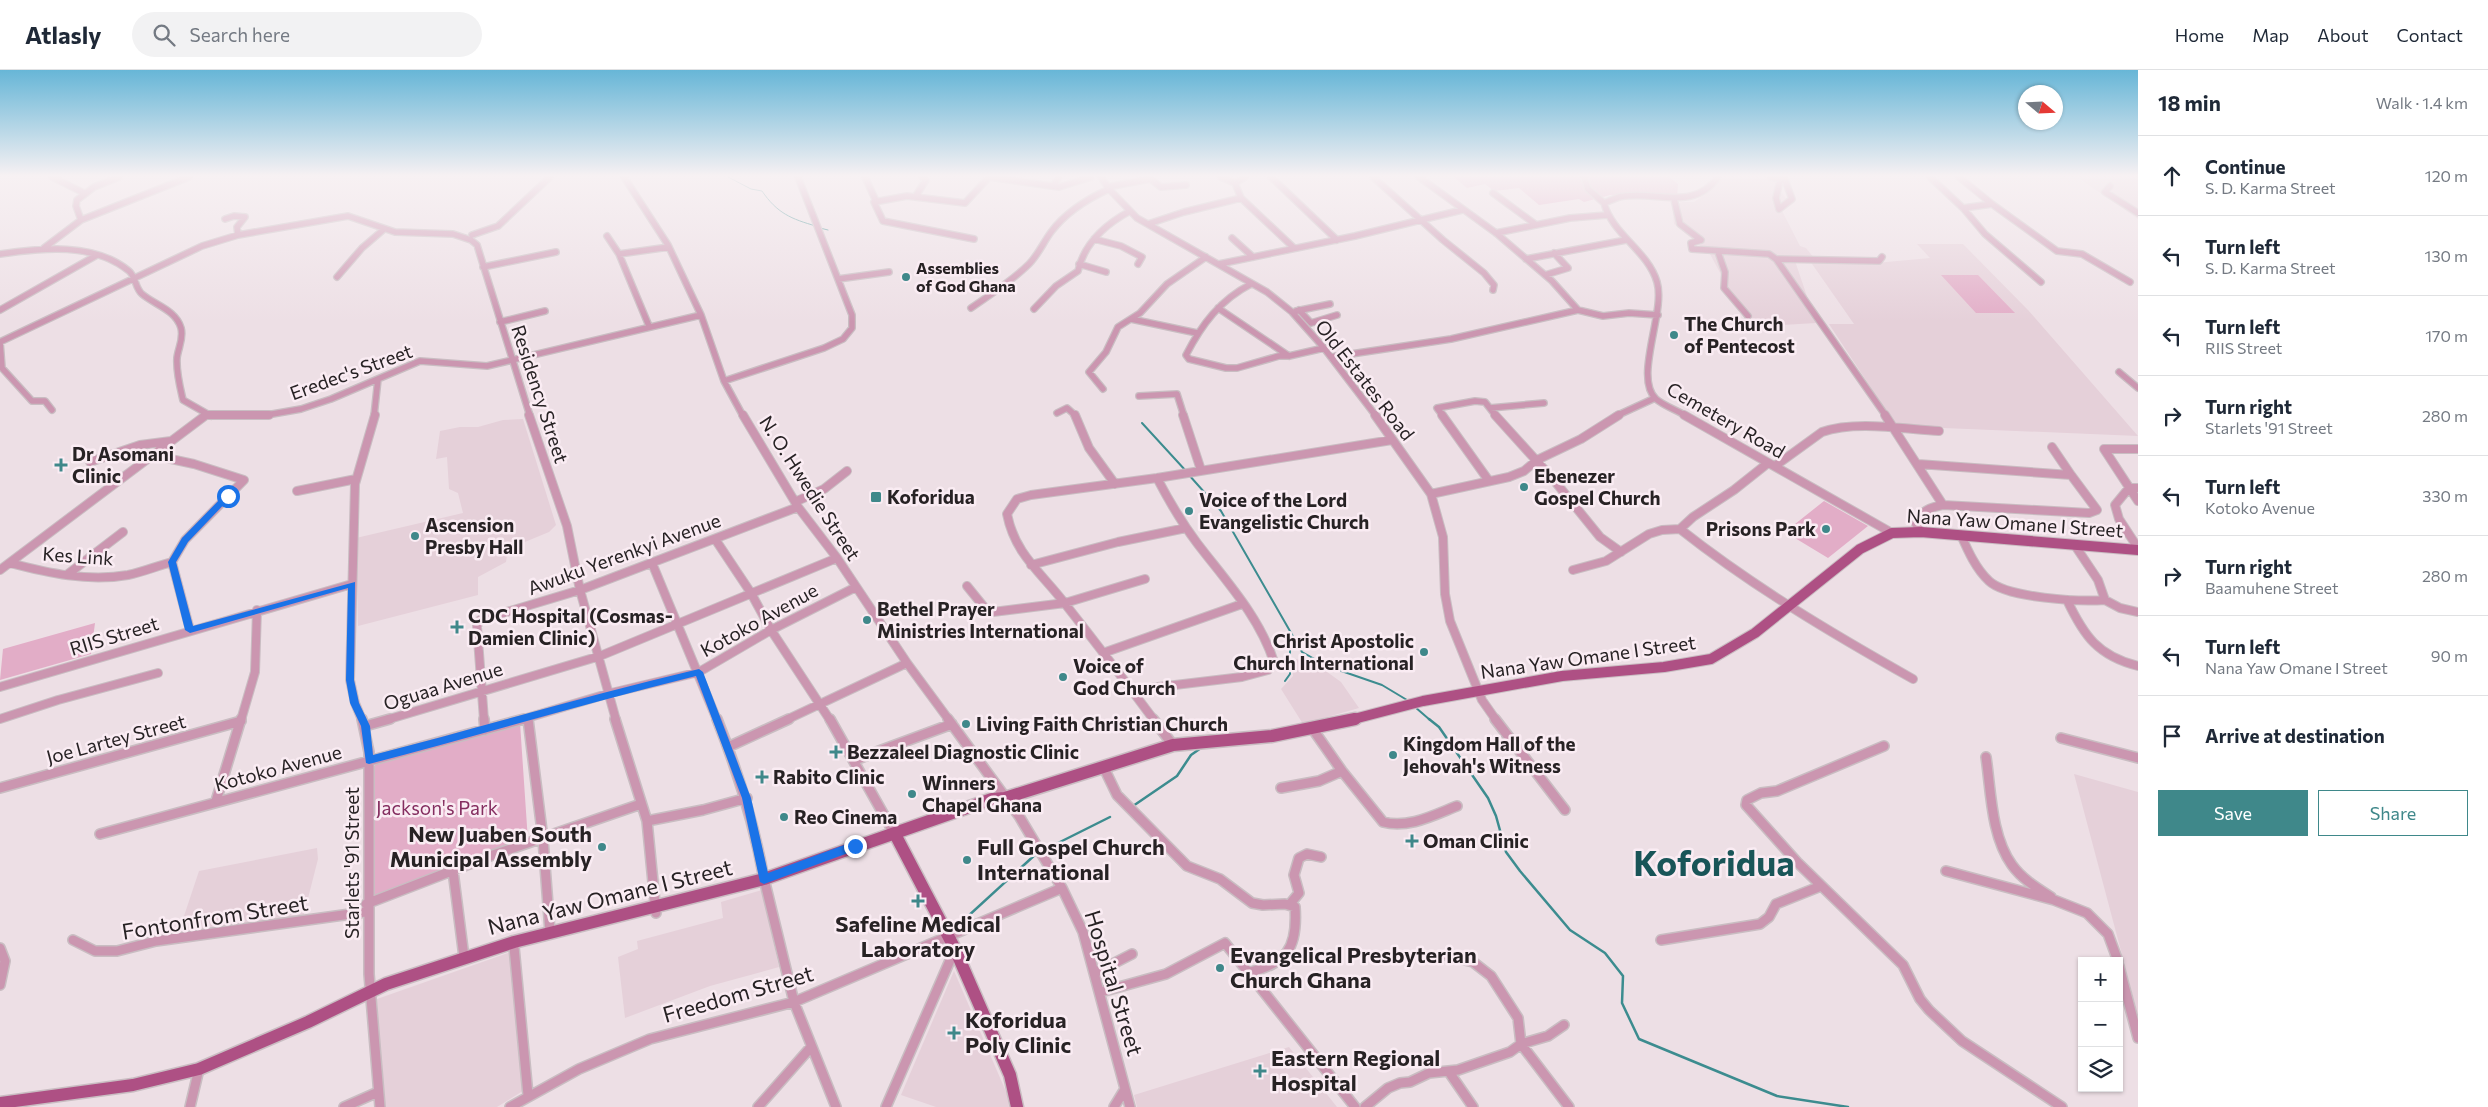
<!DOCTYPE html>
<meta charset="utf-8">
<style>
body{margin:0;font-family:Commissioner,sans-serif;background:#f2f2f3;color:#1f2937}
.controls{position:absolute;right:15px;bottom:15px;display:grid;overflow:hidden;border-radius:0px;box-shadow:0 1px 4px #0004}
.controls button{width:45px;height:45px;display:grid;place-items:center;padding:0;border:0;border-bottom:1px solid #e0e1e3;background:#fff;color:#1f2937;font:25px sans-serif}
.compass{position:absolute;left:2018px;top:15px;width:45px;height:45px;border-radius:50%;background:#fff;box-shadow:0 1px 4px #0004;rotate:109deg}
.stop{position:absolute;width:15px;height:15px;margin:-11px;border:4px solid #1a73e8;border-radius:50%;background:#fff}
.stop.end{background:#1a73e8;border-color:#fff;box-shadow:0 1px 5px #0008}
.list{margin:0;padding:0;list-style:none}
h2{display:flex;justify-content:space-between;align-items:center;height:65px;margin:0;padding:0 20px;font-size:21px}
h2 small{font-size:16px;font-weight:400;color:#747a83}
.list li{display:grid;grid-template-columns:32px 1fr auto;gap:15px;align-items:center;box-sizing:border-box;height:80px;padding:0 20px;border-top:1px solid #e0e1e3}
.list b{display:block;font-size:19px;white-space:nowrap}
.list p{margin:0;font-size:16px;white-space:nowrap;color:#747a83}
.list em{font-size:16px;font-style:normal;color:#747a83}
.actions{display:flex;gap:10px;padding:15px 20px}
.actions a{flex:1;padding:11px 0;border:1px solid #3f888a;border-radius:0px;text-align:center;font-size:18px;color:#3f888a}
.actions .main{background:#3f888a;color:#fff}
.icon{flex:none;width:28px;height:28px;fill:none;stroke:currentColor;stroke-width:2;stroke-linecap:round;stroke-linejoin:round}
.map{position:relative;flex:none;width:2138px;height:1037px;overflow:hidden}
header{display:flex;align-items:center;gap:30px;box-sizing:border-box;height:70px;padding:0 25px;background:#fff;border-bottom:1px solid #e0e1e3}
header strong{font-size:24px}
nav{display:flex;gap:28px;margin-inline-start:auto;font-size:18px}
.search{width:350px;height:45px;background:#f2f2f3;display:flex;align-items:center;gap:12px;box-sizing:border-box;padding:0 18px;border-radius:28px;color:#747a83;font-size:19px}
main{display:flex}
aside{flex:1;background:#fff}
.map>svg:first-child{display:block}
.built{fill:#e5d0d9}
.green{fill:#e2adc7}
.lines{fill:none;stroke-linecap:round;stroke-linejoin:round}
.stream-far2{stroke:#3c8c8f;stroke-width:1}
.stream-far1{stroke:#3c8c8f;stroke-width:2}
.stream{stroke:#3c8c8f;stroke-width:2.5}
.minor-far2-casing{stroke:#c9bdc2;stroke-width:8}
.minor-far1-casing{stroke:#c9bdc2;stroke-width:10}
.minor-casing{stroke:#c9bdc2;stroke-width:12}
.major-far1-casing{stroke:#c9bdc2;stroke-width:12}
.major-casing{stroke:#c9bdc2;stroke-width:15}
.minor-far2{stroke:#cb96b0;stroke-width:5.5}
.minor-far1{stroke:#cb96b0;stroke-width:8}
.minor{stroke:#cb96b0;stroke-width:9}
.major-far1{stroke:#ae5084;stroke-width:10}
.major{stroke:#ae5084;stroke-width:12}
.route{fill:#1a73e8}
.poi-dot{fill:#3f888a;stroke:#faecf3;stroke-width:2}
.labels{text-anchor:middle;stroke-width:5;stroke-linejoin:round;paint-order:stroke}
.far-poi-label{font-size:16px;font-weight:bold;fill:#272224;stroke:#faecf3;text-anchor:start}
.poi-label{font-size:19px;font-weight:bold;fill:#272224;stroke:#faecf3;text-anchor:start}
.street-label{font-size:19px;fill:#272224;stroke:#faecf3}
.park-label{font-size:19px;fill:#852e60;stroke:#faecf3}
.near-poi-label{font-size:22px;font-weight:bold;fill:#272224;stroke:#faecf3;text-anchor:start}
.near-street-label{font-size:22px;fill:#272224;stroke:#faecf3}
.near-town-label{font-size:35px;font-weight:bold;fill:#195558;stroke:#faecf3}
</style>
<header>
<strong>Atlasly</strong>
<div class="search"><svg class="icon" aria-label="search" viewBox="0 0 24 24"><circle cx="10" cy="10" r="6"/><path d="M15 15l6 6"/></svg>Search here</div>
<nav><a>Home</a><a>Map</a><a>About</a><a>Contact</a></nav>
</header>
<main>
<div class="map">
<svg width="2138" height="1037" viewBox="0 0 2138 1037">
<rect width="100%" height="100%" fill="#eddfe5"/>
<path class="built" d="M1722,107H1780L1777,109L1776,115L1791,135H1779L1800,176L1806,178L1814,188H1794L1816,253L1749,257L1710,184L1674,154L1672,136L1682,132H1694L1714,118Z
M2077,107H2138V149Z
M1917,174H1963L2028,240L2138,366L1896,356L1829,254H1854L1810,191L1865,194L1930,188Z
M523,349L556,455L549,462L508,479L506,492L478,507V525L358,556L356,468L463,443L458,423L449,419L447,387L436,389L440,361L460,357H478L503,350Z
M1292,588L1316,594L1341,612L1359,638L1303,654L1281,619L1293,606Z
M2074,704L2138,722V945Z
M317,778L318,789L303,848L179,861L199,801Z
M762,820L779,897L710,916L625,948L618,887L638,879L637,871L723,848L721,832Z
M511,882L526,1019L497,1037H386L380,1010L377,929Z
M954,901L1007,1024L1009,1037H936L901,1025Z
M1289,977L1337,1037H1137L1134,1025Z"/>
<path class="green" d="M1454,107H1669L1678,114L1677,128L1610,125L1584,132L1579,129L1539,135L1519,118L1494,121L1485,114L1467,118Z
M1941,205H1978L2015,243H1976Z
M1824,431L1868,456L1828,488L1785,462Z
M95,553L91,584L0,610L3,579Z
M520,653L528,771L374,825L375,691Z"/>
<g class="lines">
<path class="stream-far2" d="M728,107L751,119L762,121C777,143 791,149 816,156
M820,158L828,160"/>
<path class="stream-far1" d="M1142,353L1186,401
M1189,405L1221,441L1302,582L1327,596L1382,615L1407,630
M1285,611L1290,604V565
M1415,637L1430,650"/>
<path class="stream" d="M1429,649L1439,657L1488,728L1496,746L1506,782L1520,801L1570,860L1605,883L1623,906L1622,933L1639,969L1777,1026L1848,1037
M1133,736L1177,706L1191,685L1201,678
M1044,780L1110,747
M954,859L1037,783"/>
<defs>
<path id="minor-far2" d="M52,107L84,123
M624,107L668,175L701,245L724,311L743,346
M865,107L876,131
M1101,107L1109,119L1137,148L1267,222L1292,242L1324,278L1376,346
M1148,107L1161,117L1186,115
M1221,107L1235,113
M1245,107L1235,113L1241,128L1294,178
M1271,107L1337,170
M1373,107L1443,170L1484,203L1494,215L1493,220
M1419,107L1496,163L1552,211L1578,240L1603,246L1629,243L1658,245
M1584,107L1588,119L1604,133
M1771,107L1784,110
M1784,107L1792,129L1779,139L1776,128L1780,110H1784
M1930,107L1963,138L1985,164L2041,212
M1959,107L1992,134L1963,138
M1053,116L1059,107
M2110,116L2105,122L2138,143
M1107,117L1150,109
M1493,123L1535,154
M920,127L917,124L926,110L922,107
M1674,129L1680,154L1701,170
M1992,134L2057,181L2082,184L2130,212
M225,149L234,146L245,147L237,157L238,165
M81,150L76,136L77,130L94,117L119,107
M1148,154L1184,142L1241,128
M1496,163L1570,148L1607,145
M472,165L498,156L550,107
M607,166L619,184L649,256
M1232,168L1253,187
M974,169L883,151L874,132L907,126L965,133L989,107L1059,117L1091,107
M1094,169L1121,176L1142,187L1138,194
M1701,170L1691,173L1692,179L1769,184L1776,189L1886,346
M44,178L81,150L189,107
M1718,182L1725,202L1724,218L1748,246
M0,184C42,178 94,172 129,201C136,207 135,218 142,224C155,235 176,240 181,258C184,269 178,278 177,288C176,302 180,317 183,330L211,346
M619,184L669,177
M1526,189L1626,170
M1776,189L1879,191L1882,187
M1079,194L1106,202
M1219,194L1355,166L1462,140
M483,197L556,182
M1545,205L1568,198L1554,183
M337,207L362,178L383,160
M838,209L889,202
M1251,214C1220,230 1202,254 1186,285L1189,289L1226,298H1237L1279,286H1289L1324,278
M971,238C991,224 1012,211 1029,194C1038,185 1043,173 1051,162C1066,142 1087,129 1109,119
M1218,238L1289,286
M1034,239L1056,216L1078,201C1084,174 1106,154 1130,141
M0,240L97,185
M1299,240L1311,253L1337,245
M1296,241L1330,234
M1131,249L1197,263
M500,252L545,241
M0,272L202,176L238,165L348,146L395,162L453,164L471,170L477,175L530,346
M0,272L2,298L32,331H45L52,340
M1331,287L1451,269L1578,240
M2119,302L2138,318
M724,311L824,278L843,269L852,258V245L798,107
M1103,319L1089,302L1106,282L1118,257L1140,243L1167,214L1206,187
M1139,326L1177,324L1184,346
M1490,338L1544,333
M1057,343L1067,338L1076,346
M205,346L207,344
M261,346L301,339L331,329L420,291L487,296L701,245
M374,346L378,309
M1443,346L1437,338L1475,331L1485,332L1496,346
M1616,346L1655,328
M1686,346C1677,340 1664,336 1656,329C1633,308 1666,242 1657,212C1648,181 1612,164 1604,133C1609,131 1614,129 1619,127C1653,119 1693,143 1718,107"/>
<path id="minor-far1" d="M208,345H269
M529,345L567,456L580,520L616,650
M743,345L798,437L837,488L907,593L949,650
M1075,345L1089,378L1115,414
M1183,345L1201,400
M1375,345L1431,424L1443,467L1445,524L1450,551L1482,630L1496,650
M1442,345L1489,411
M1495,345L1553,409L1600,467L1621,482
M1684,345L1892,463
M1885,345L1943,435C1931,437 1920,441 1916,454L1921,462
M2052,377L2071,405
M2138,379H2104L2138,431
M152,385L194,394L244,410L185,470L172,492L190,560
M90,392L140,375L171,371
M1918,394L2071,405L2097,440L2089,443L1943,435
M1775,396L1822,362C1855,350 1904,359 1939,361
M2138,418H2129L2115,435L2119,449L2138,478
M297,421L356,409
M1431,424L1509,407L1524,401L1537,390L1581,369L1619,345
M797,431L824,419L847,401
M1680,459C1752,516 1833,564 1913,609
M1961,465C1968,481 1976,499 1989,511C2007,528 2080,532 2105,530L2098,510L2074,474
M715,469L751,523L771,560L830,650
M10,493C48,503 88,512 128,505C143,502 157,496 172,492
M652,493L717,650
M1031,495L1118,472L1186,458
M0,500L206,345
M1573,500L1606,491L1649,464L1662,460L1680,459L1693,447L1734,420L1768,393
M68,504L123,462
M967,516L984,537L993,542L1065,533L1145,509
M2067,530C2084,566 2098,586 2138,596
M2105,530L2120,538L2138,542
M1103,583L1242,534
M0,617L352,514
M1133,620L1242,607L1268,600L1274,592C1259,546 1226,511 1197,473C1182,453 1169,431 1157,408
M0,649L58,630L158,603
M241,650L255,602L257,540
M362,650L355,633L350,610L355,414L375,345
M386,650L600,586L837,488
M484,650L477,556L480,550L580,520L798,437
M520,650L607,624L699,602L771,560L856,517
M786,650L907,593
M1154,650C1125,611 1096,573 1066,535C1042,503 1015,485 1007,444L1017,429L1031,425L1157,408L1392,370"/>
<path id="minor" d="M362,649L369,682V904L380,1037
M484,649L485,660
M528,649L543,769L550,862
M615,649L647,751L656,843
M717,649C738,702 754,753 764,809
M830,649L894,763
M948,649L1019,746L1062,818L1083,862L1130,1037
M1153,649L1173,675
M1495,649L1565,740
M365,656L390,649
M1312,658L1342,701L1383,752C1408,759 1434,745 1457,736
M2061,668L2138,688
M1884,676L1777,721L1761,723L1747,730L1746,735L1797,792L1903,895L1920,929L1929,940L1962,971L2062,1037
M728,677L789,649
M1986,687C1991,721 1991,766 2012,795C2022,809 2037,818 2051,827
M855,690L952,654
M1104,698L1117,725L1187,796L1220,809L1252,833L1263,835L1285,834L1295,837C1298,880 1286,893 1247,903
M0,718L241,651
M1281,718L1319,711L1342,701
M216,731L241,649
M647,751L703,740L747,728
M100,764L524,649
M453,801L464,887
M1946,801L2054,830L2087,843L2108,864L2118,891
M765,813L794,932L836,1037
M366,834L493,785L641,734
M1290,834L1299,823L1294,805L1299,788L1307,784L1321,787
M73,870L95,881H117L156,871L365,842
M1661,870L1760,854L1769,847L1776,834L1821,816
M514,877L528,1025
M0,878L5,891L0,915
M1448,886L1473,892L1491,906L1518,948L1521,974L1569,1037
M2119,896L2138,968
M1095,903L1132,884
M1101,922L1166,904L1225,873L1355,1037
M1449,1002L1473,1037
M190,1037L199,999
M344,1037L378,1022
M510,1037L579,999L650,969L794,932L1062,818
M758,1037L811,977
M886,1037L955,879
M1114,1037L1125,1019
M1365,1037L1388,1018L1400,1013L1410,1012L1429,1003L1458,1000L1510,982L1521,974L1548,966L1564,955"/>
<path id="major-far1" d="M1350,650L1423,631L1562,606L1664,597L1711,589L1755,563L1860,479L1892,463L1921,462L2138,480"/>
<path id="major" d="M896,766L955,879L1010,1005L1017,1037
M0,1033L133,1015L199,999L308,952L386,914L514,872L764,809L992,729L1005,728L1173,675L1272,666L1355,649"/>
</defs>
<use href="#minor-far2" class="minor-far2-casing"/>
<use href="#minor-far1" class="minor-far1-casing"/>
<use href="#minor" class="minor-casing"/>
<use href="#major-far1" class="major-far1-casing"/>
<use href="#major" class="major-casing"/>
<use href="#minor-far2" class="minor-far2"/>
<use href="#minor-far1" class="minor-far1"/>
<use href="#minor" class="minor"/>
<use href="#major-far1" class="major-far1"/>
<use href="#major" class="major"/>
</g>
<linearGradient id="sky" x2="0" y2="1"><stop stop-color="#67b6d7"/><stop offset="0.42" stop-color="#f7f1f3"/><stop offset="1" stop-color="#f7f1f3" stop-opacity="0"/></linearGradient>
<rect width="2138" height="252" fill="url(#sky)"/>
<path class="route" d="M225,424L232,426L188,472L176,492L193,556L355,512L354,610L359,633L370,656L373,685C482,657 589,625 699,599L703,602L751,728L768,803L855,771L859,773V779L764,814L760,812L742,728L696,606C586,633 478,666 369,694L366,693L361,656L350,633L346,610L348,518L190,563L185,560L168,492L182,468Z"/>
<g class="poi-dot">
<circle cx="906" cy="207" r="5"/>
<circle cx="1674" cy="265" r="5"/>
<path d="M58.5 387.5h5v5h5v5h-5v5h-5v-5h-5v-5h5z"/>
<circle cx="1524" cy="417" r="5"/>
<rect x="870" y="421" width="12" height="12" rx="2.5"/>
<circle cx="1189" cy="441" r="5"/>
<circle cx="1826" cy="459" r="5"/>
<circle cx="415" cy="466" r="5"/>
<circle cx="867" cy="550" r="5"/>
<path d="M454.5 549.5h5v5h5v5h-5v5h-5v-5h-5v-5h5z"/>
<circle cx="1424" cy="582" r="5"/>
<circle cx="1063" cy="607" r="5"/>
<circle cx="966" cy="654" r="5"/>
<path d="M833.5 674.5h5v5h5v5h-5v5h-5v-5h-5v-5h5z"/>
<circle cx="1393" cy="685" r="5"/>
<path d="M759.5 699.5h5v5h5v5h-5v5h-5v-5h-5v-5h5z"/>
<circle cx="912" cy="724" r="5"/>
<circle cx="784" cy="747" r="5"/>
<path d="M1409.5 763.5h5v5h5v5h-5v5h-5v-5h-5v-5h5z"/>
<circle cx="602" cy="777" r="5"/>
<circle cx="967" cy="790" r="5"/>
<path d="M915.5 823.5h5v5h5v5h-5v5h-5v-5h-5v-5h5z"/>
<circle cx="1220" cy="898" r="5"/>
<path d="M951.5 955.5h5v5h5v5h-5v5h-5v-5h-5v-5h5z"/>
<path d="M1257.5 993.5h5v5h5v5h-5v5h-5v-5h-5v-5h5z"/>
</g>
<g class="labels">
<g class="far-poi-label">
<text x="916" y="204">Assemblies<tspan x="916" dy="18">of God Ghana</tspan></text>
</g>
<g class="poi-label">
<text x="1684" y="261">The Church<tspan x="1684" dy="22">of Pentecost</tspan></text>
<text x="72" y="391">Dr Asomani<tspan x="72" dy="22">Clinic</tspan></text>
<text x="1534" y="413">Ebenezer<tspan x="1534" dy="22">Gospel Church</tspan></text>
<text x="887" y="434">Koforidua</text>
<text x="1199" y="437">Voice of the Lord<tspan x="1199" dy="22">Evangelistic Church</tspan></text>
<text x="425" y="462">Ascension<tspan x="425" dy="22">Presby Hall</tspan></text>
<text x="1816" y="466" text-anchor="end">Prisons Park</text>
<text x="877" y="546">Bethel Prayer<tspan x="877" dy="22">Ministries International</tspan></text>
<text x="468" y="553">CDC Hospital (Cosmas-<tspan x="468" dy="22">Damien Clinic)</tspan></text>
<text x="1414" y="578" text-anchor="end">Christ Apostolic<tspan x="1414" dy="22">Church International</tspan></text>
<text x="1073" y="603">Voice of<tspan x="1073" dy="22">God Church</tspan></text>
<text x="976" y="661">Living Faith Christian Church</text>
<text x="1403" y="681">Kingdom Hall of the<tspan x="1403" dy="22">Jehovah's Witness</tspan></text>
<text x="847" y="689">Bezzaleel Diagnostic Clinic</text>
<text x="773" y="714">Rabito Clinic</text>
<text x="922" y="720">Winners<tspan x="922" dy="22">Chapel Ghana</tspan></text>
<text x="794" y="754">Reo Cinema</text>
<text x="1423" y="778">Oman Clinic</text>
</g>
<g class="street-label">
<text transform="translate(351 302) rotate(-20)" y="7">Eredec's Street</text>
<text transform="translate(1365 310) rotate(52)" y="7">Old Estates Road</text>
<text transform="translate(540 324) rotate(72)" y="7">Residency Street</text>
<text transform="translate(1726 350) rotate(30)" y="7">Cemetery Road</text>
<text transform="translate(810 418) rotate(57)" y="7">N. O. Hwedie Street</text>
<text transform="translate(2015 453) rotate(4)" y="7">Nana Yaw Omane I Street</text>
<text transform="translate(624 484) rotate(-20)" y="7">Awuku Yerenkyi Avenue</text>
<text transform="translate(78 486) rotate(4)" y="7">Kes Link</text>
<text transform="translate(759 550) rotate(-29)" y="7">Kotoko Avenue</text>
<text transform="translate(114 566) rotate(-17)" y="7">RIIS Street</text>
<text transform="translate(1588 587) rotate(-8)" y="7">Nana Yaw Omane I Street</text>
<text transform="translate(443 616) rotate(-17)" y="7">Oguaa Avenue</text>
<text transform="translate(116 669) rotate(-15)" y="7">Joe Lartey Street</text>
<text transform="translate(278 698) rotate(-15)" y="7">Kotoko Avenue</text>
<text transform="translate(352 793) rotate(-90)" y="7">Starlets '91 Street</text>
</g>
<g class="park-label">
<text x="437" y="745">Jackson's Park</text>
</g>
<g class="near-poi-label">
<text x="592" y="772" text-anchor="end">New Juaben South<tspan x="592" dy="25">Municipal Assembly</tspan></text>
<text x="977" y="785">Full Gospel Church<tspan x="977" dy="25">International</tspan></text>
<text x="918" y="862" text-anchor="middle">Safeline Medical<tspan x="918" dy="25">Laboratory</tspan></text>
<text x="1230" y="893">Evangelical Presbyterian<tspan x="1230" dy="25">Church Ghana</tspan></text>
<text x="965" y="958">Koforidua<tspan x="965" dy="25">Poly Clinic</tspan></text>
<text x="1271" y="996">Eastern Regional<tspan x="1271" dy="25">Hospital</tspan></text>
</g>
<g class="near-street-label">
<text transform="translate(610 827) rotate(-14)" y="8">Nana Yaw Omane I Street</text>
<text transform="translate(215 847) rotate(-9)" y="8">Fontonfrom Street</text>
<text transform="translate(1114 913) rotate(73)" y="8">Hospital Street</text>
<text transform="translate(738 924) rotate(-16)" y="8">Freedom Street</text>
</g>
<g class="near-town-label">
<text x="1714" y="806">Koforidua</text>
</g>
</g>
</svg>
<div class="controls">
<button>+</button>
<button>−</button>
<button><svg class="icon" aria-label="layers" viewBox="0 0 24 24"><path d="M12 4l9 5-9 5-9-5zM3 14l9 5 9-5"/></svg></button>
</div>
<svg class="compass" viewBox="-18 -18 36 36"><path d="M0-13l5 13h-10z" fill="#e53935"/><path d="M0 13l5-13h-10z" fill="#747a83"/></svg>
<div class="stop" style="left:228px;top:426px"></div>
<div class="stop end" style="left:855px;top:776px"></div>
</div>
<aside>
<h2>18 min<small>Walk · 1.4 km</small></h2>
<ul class="list">
<li><svg class="icon" aria-label="ahead" viewBox="0 0 24 24"><path d="M12 20V5M6 11l6-6 6 6"/></svg><div><b>Continue</b><p>S. D. Karma Street</p></div><em>120 m</em></li>
<li><svg class="icon" aria-label="left" viewBox="0 0 24 24"><path d="M17 20v-9H6M10 6l-5 5 5 5"/></svg><div><b>Turn left</b><p>S. D. Karma Street</p></div><em>130 m</em></li>
<li><svg class="icon" aria-label="left" viewBox="0 0 24 24"><path d="M17 20v-9H6M10 6l-5 5 5 5"/></svg><div><b>Turn left</b><p>RIIS Street</p></div><em>170 m</em></li>
<li><svg class="icon" aria-label="right" viewBox="0 0 24 24"><path d="M7 20v-9h11M14 6l5 5-5 5"/></svg><div><b>Turn right</b><p>Starlets '91 Street</p></div><em>280 m</em></li>
<li><svg class="icon" aria-label="left" viewBox="0 0 24 24"><path d="M17 20v-9H6M10 6l-5 5 5 5"/></svg><div><b>Turn left</b><p>Kotoko Avenue</p></div><em>330 m</em></li>
<li><svg class="icon" aria-label="right" viewBox="0 0 24 24"><path d="M7 20v-9h11M14 6l5 5-5 5"/></svg><div><b>Turn right</b><p>Baamuhene Street</p></div><em>280 m</em></li>
<li><svg class="icon" aria-label="left" viewBox="0 0 24 24"><path d="M17 20v-9H6M10 6l-5 5 5 5"/></svg><div><b>Turn left</b><p>Nana Yaw Omane I Street</p></div><em>90 m</em></li>
<li><svg class="icon" aria-label="arrive" viewBox="0 0 24 24"><path d="M6 21V4h12l-3 4 3 4H6"/></svg><div><b>Arrive at destination</b></div></li>
</ul>
<div class="actions"><a class="main">Save</a><a>Share</a></div>
</aside>
</main>
